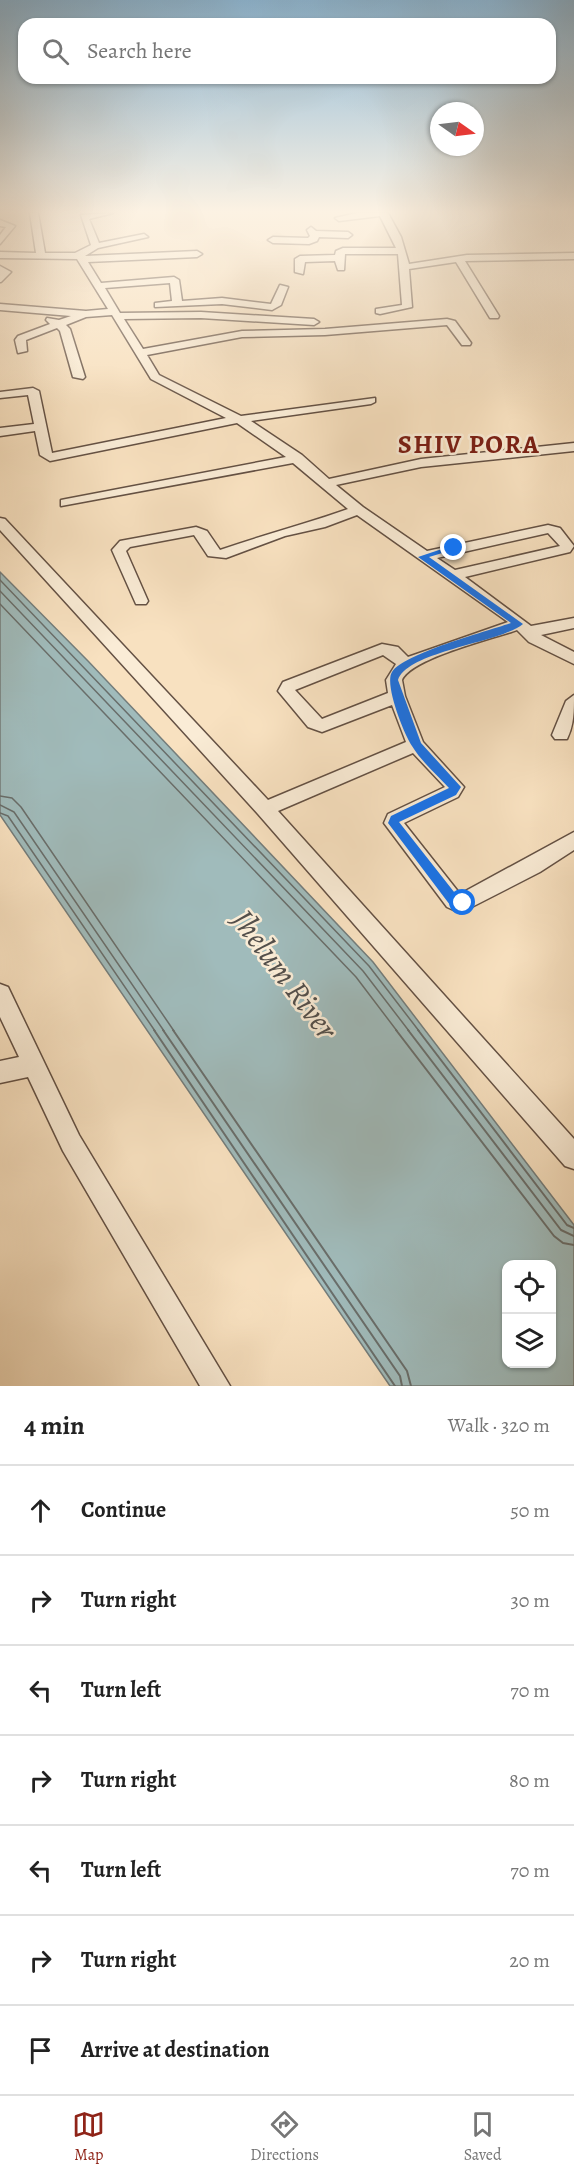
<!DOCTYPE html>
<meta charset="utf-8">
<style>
body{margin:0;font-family:Alegreya,serif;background:#f6f6f6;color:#222}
.controls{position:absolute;right:18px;bottom:18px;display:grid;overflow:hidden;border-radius:12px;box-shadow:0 2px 4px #0004}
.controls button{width:54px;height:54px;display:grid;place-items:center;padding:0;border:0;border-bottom:2px solid #e0e0e0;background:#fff;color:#222;font:30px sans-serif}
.compass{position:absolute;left:430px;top:102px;width:54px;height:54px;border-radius:50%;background:#fff;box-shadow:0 2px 4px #0004;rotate:104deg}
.stop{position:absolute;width:18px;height:18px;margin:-14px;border:4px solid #1a73e8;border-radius:50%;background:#fff}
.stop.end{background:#1a73e8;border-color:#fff;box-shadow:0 2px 6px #0008}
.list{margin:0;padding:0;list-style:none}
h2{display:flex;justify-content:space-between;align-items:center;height:78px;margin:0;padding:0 24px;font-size:26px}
h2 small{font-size:20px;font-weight:400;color:#767676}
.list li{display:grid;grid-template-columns:39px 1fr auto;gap:18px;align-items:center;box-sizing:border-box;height:90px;padding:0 24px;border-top:2px solid #e0e0e0}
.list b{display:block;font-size:22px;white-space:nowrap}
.list em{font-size:20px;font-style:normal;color:#767676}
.icon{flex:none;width:33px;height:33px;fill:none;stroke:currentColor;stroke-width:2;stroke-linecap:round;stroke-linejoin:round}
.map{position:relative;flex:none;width:574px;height:1386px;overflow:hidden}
.search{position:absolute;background:#fff;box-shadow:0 2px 4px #0004;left:18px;right:18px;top:18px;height:66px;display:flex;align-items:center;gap:15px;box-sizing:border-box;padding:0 21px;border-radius:18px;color:#767676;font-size:22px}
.sheet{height:708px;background:#fff}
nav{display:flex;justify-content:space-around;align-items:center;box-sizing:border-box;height:84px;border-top:2px solid #e0e0e0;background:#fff;font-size:16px;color:#767676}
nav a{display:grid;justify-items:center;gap:3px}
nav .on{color:#8f2418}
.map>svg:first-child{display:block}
.water{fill:#a0bbbb;stroke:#747d7b;stroke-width:1.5;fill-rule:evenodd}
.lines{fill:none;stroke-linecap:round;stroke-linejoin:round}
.shore-far1{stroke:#696e6b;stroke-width:1.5}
.shore{stroke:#696e6b;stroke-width:2}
.minor-casing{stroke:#645144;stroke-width:3}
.minor{fill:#faecd6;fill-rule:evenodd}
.route{fill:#1a73e8}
.labels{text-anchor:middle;stroke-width:5;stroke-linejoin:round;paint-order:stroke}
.far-district-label{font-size:26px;font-weight:bold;letter-spacing:1.5px;fill:#7a1f14;stroke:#faecd6}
.near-water-label{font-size:32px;font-style:italic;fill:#534f4b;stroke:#faecd6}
</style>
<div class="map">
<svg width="574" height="1386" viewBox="0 0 574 1386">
<rect width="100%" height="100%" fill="#f8e1c0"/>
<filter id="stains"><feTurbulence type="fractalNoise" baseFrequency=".00333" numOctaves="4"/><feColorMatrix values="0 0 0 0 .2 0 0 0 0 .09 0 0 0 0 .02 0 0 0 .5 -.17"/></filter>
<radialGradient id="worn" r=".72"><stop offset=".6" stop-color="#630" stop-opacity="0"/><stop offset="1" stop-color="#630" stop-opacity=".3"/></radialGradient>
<path class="water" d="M0,572L88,661L373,962L574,1225V1386H390L0,815ZM506,1264H552V1364H506Z"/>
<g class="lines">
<path class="shore-far1" d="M0,580L369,966L419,1031
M0,591L363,971L409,1031
M0,604L356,977L397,1031
M0,796L12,798L21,807L174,1031
M0,805L14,812L164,1031
M0,813L8,816L155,1031"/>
<path class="shore" d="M154,1030L395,1386
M163,1030L400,1376L402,1386
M173,1030L407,1371L411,1386
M396,1030L554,1236L563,1243L574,1245
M408,1030L561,1230L574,1236
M418,1030L567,1225L574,1228"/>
<defs>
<path id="minor" d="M30,213H38L45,253H75L91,245L81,215L113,213L89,219L99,243L144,234L148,237L98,248L85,256L197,251L202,254L197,257L88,262L101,283L174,277L179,280L182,301L222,298L271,304L280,285L288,287L281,305L272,310L222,304L155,307V303L172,301L170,283L105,288L120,313L201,312L314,319L319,322L314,325L201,318L124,319L143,349L242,331L325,329L447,319L455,321L471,343L470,345H462L447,325L325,335L242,337L147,355L159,375L241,416L375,398V402L371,404L251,421L302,455L329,479L421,459L574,443V451L421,467L336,485L363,507L427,551L548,525L560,528L574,546L570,552L465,577L531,626L574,618V628L541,635L574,652V664L529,642L517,630C492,639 412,658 402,680L405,696L423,742L464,787L458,797L404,823L460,894L574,832V850L540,872L460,913L447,907L384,823L388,814L445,787L413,753L278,811L574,1139V1169L565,1166L258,814L0,530V518L5,519L268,800L406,742L392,705L322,732L308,727L278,691L283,682L382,644L398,647L408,657L508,622L357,515L325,527L285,536L226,558L208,556L194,535L130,547L126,551L148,601L146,604H136L112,550L120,541L196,527L207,531L220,550C263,535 306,524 348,509L293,463L61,506V500L66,499L286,457L237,423L50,461L40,455L35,431L0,436V428L34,424L28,395L0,398V392L33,388L39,391L52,453L226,418L151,379L112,315L86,317L66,325L70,329L85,377L83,379L73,377L60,331L57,328L26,340L27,351L18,353L15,340L18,336L50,324L46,320L47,318L59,320L71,316L0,310V304L86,311L108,309L77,259L0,258V252L36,253ZM548,533L560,546L455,570L437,558ZM383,655L396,664L386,680L388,693L322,719L295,690Z
M357,213H388L401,237L409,264L467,255L574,253V259L465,261L499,316L498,318H490L456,262L409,269L412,307L380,314L376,313V309L402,305L398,254H345L344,270H338L335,261L305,262L303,274L295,272V259L300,256L335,255L336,251L343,248H396L380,216L339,221L335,218Z
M0,220L15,226L0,244V235L6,227L0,226Z
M311,227L316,231L348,232L352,235L348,238L319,237L317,241L309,244L273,243L268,240L273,237L308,238L310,236L307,230Z
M0,266L11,272L1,282H0Z
M574,695C574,711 574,725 567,739H555L552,735L566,701Z
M0,984L8,987L79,1135L230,1386H200L63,1151L28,1077L0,1083V1061L19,1057L0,1017Z"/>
</defs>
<use href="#minor" class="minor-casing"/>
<use href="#minor" class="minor"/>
</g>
<linearGradient id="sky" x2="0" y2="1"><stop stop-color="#8bb7d6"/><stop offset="0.52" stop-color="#fcf2e3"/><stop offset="1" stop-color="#fcf2e3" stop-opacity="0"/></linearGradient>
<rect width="574" height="407" fill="url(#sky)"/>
<path class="route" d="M451,546L459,548L429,557L523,624C500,643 408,651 398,680L421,743L461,787L456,795L399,822L458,897L467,899L469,903L463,908L450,905L388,823L391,816L449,788C437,775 421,761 412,746C404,734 384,684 392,672C405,653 486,632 511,623L418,557Z"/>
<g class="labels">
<g class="far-district-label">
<text x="469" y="453">SHIV PORA</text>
</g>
<g class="near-water-label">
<text transform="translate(285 974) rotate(53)" y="11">Jhelum River</text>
</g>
</g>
<rect width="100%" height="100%" filter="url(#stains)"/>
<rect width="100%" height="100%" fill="url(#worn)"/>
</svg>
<div class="controls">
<button><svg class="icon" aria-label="locate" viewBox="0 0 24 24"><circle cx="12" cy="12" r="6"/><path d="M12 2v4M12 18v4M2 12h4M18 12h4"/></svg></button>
<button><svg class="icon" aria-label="layers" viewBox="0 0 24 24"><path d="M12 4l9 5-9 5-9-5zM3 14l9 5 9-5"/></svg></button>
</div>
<svg class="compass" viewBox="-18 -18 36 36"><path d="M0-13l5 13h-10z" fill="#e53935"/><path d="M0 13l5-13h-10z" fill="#767676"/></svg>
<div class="stop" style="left:463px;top:903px"></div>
<div class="stop end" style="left:454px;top:548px"></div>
<div class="search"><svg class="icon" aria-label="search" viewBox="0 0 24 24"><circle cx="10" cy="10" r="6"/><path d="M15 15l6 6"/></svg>Search here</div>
</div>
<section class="sheet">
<h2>4 min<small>Walk · 320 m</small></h2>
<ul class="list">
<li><svg class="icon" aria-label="ahead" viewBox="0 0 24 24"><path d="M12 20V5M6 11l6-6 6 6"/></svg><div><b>Continue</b></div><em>50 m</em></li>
<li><svg class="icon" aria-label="right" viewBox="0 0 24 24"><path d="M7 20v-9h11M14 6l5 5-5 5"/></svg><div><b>Turn right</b></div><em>30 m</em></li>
<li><svg class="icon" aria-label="left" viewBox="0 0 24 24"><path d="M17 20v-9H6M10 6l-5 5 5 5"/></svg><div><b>Turn left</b></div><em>70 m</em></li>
<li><svg class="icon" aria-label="right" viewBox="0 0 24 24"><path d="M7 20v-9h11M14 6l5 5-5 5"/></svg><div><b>Turn right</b></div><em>80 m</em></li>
<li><svg class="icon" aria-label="left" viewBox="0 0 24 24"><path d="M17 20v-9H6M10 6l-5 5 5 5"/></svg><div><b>Turn left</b></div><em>70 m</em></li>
<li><svg class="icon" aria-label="right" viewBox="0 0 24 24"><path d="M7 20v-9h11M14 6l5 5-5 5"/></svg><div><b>Turn right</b></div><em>20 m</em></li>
<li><svg class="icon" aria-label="arrive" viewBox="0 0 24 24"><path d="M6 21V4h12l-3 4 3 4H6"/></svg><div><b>Arrive at destination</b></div></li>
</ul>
</section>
<nav>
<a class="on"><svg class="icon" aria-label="map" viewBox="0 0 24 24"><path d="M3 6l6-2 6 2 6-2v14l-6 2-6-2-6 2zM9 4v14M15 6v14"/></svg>Map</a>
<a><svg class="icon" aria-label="directions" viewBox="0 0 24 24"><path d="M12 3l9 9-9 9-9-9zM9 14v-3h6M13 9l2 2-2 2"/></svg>Directions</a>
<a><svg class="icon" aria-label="saved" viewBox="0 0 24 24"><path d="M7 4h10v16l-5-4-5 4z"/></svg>Saved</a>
</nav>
